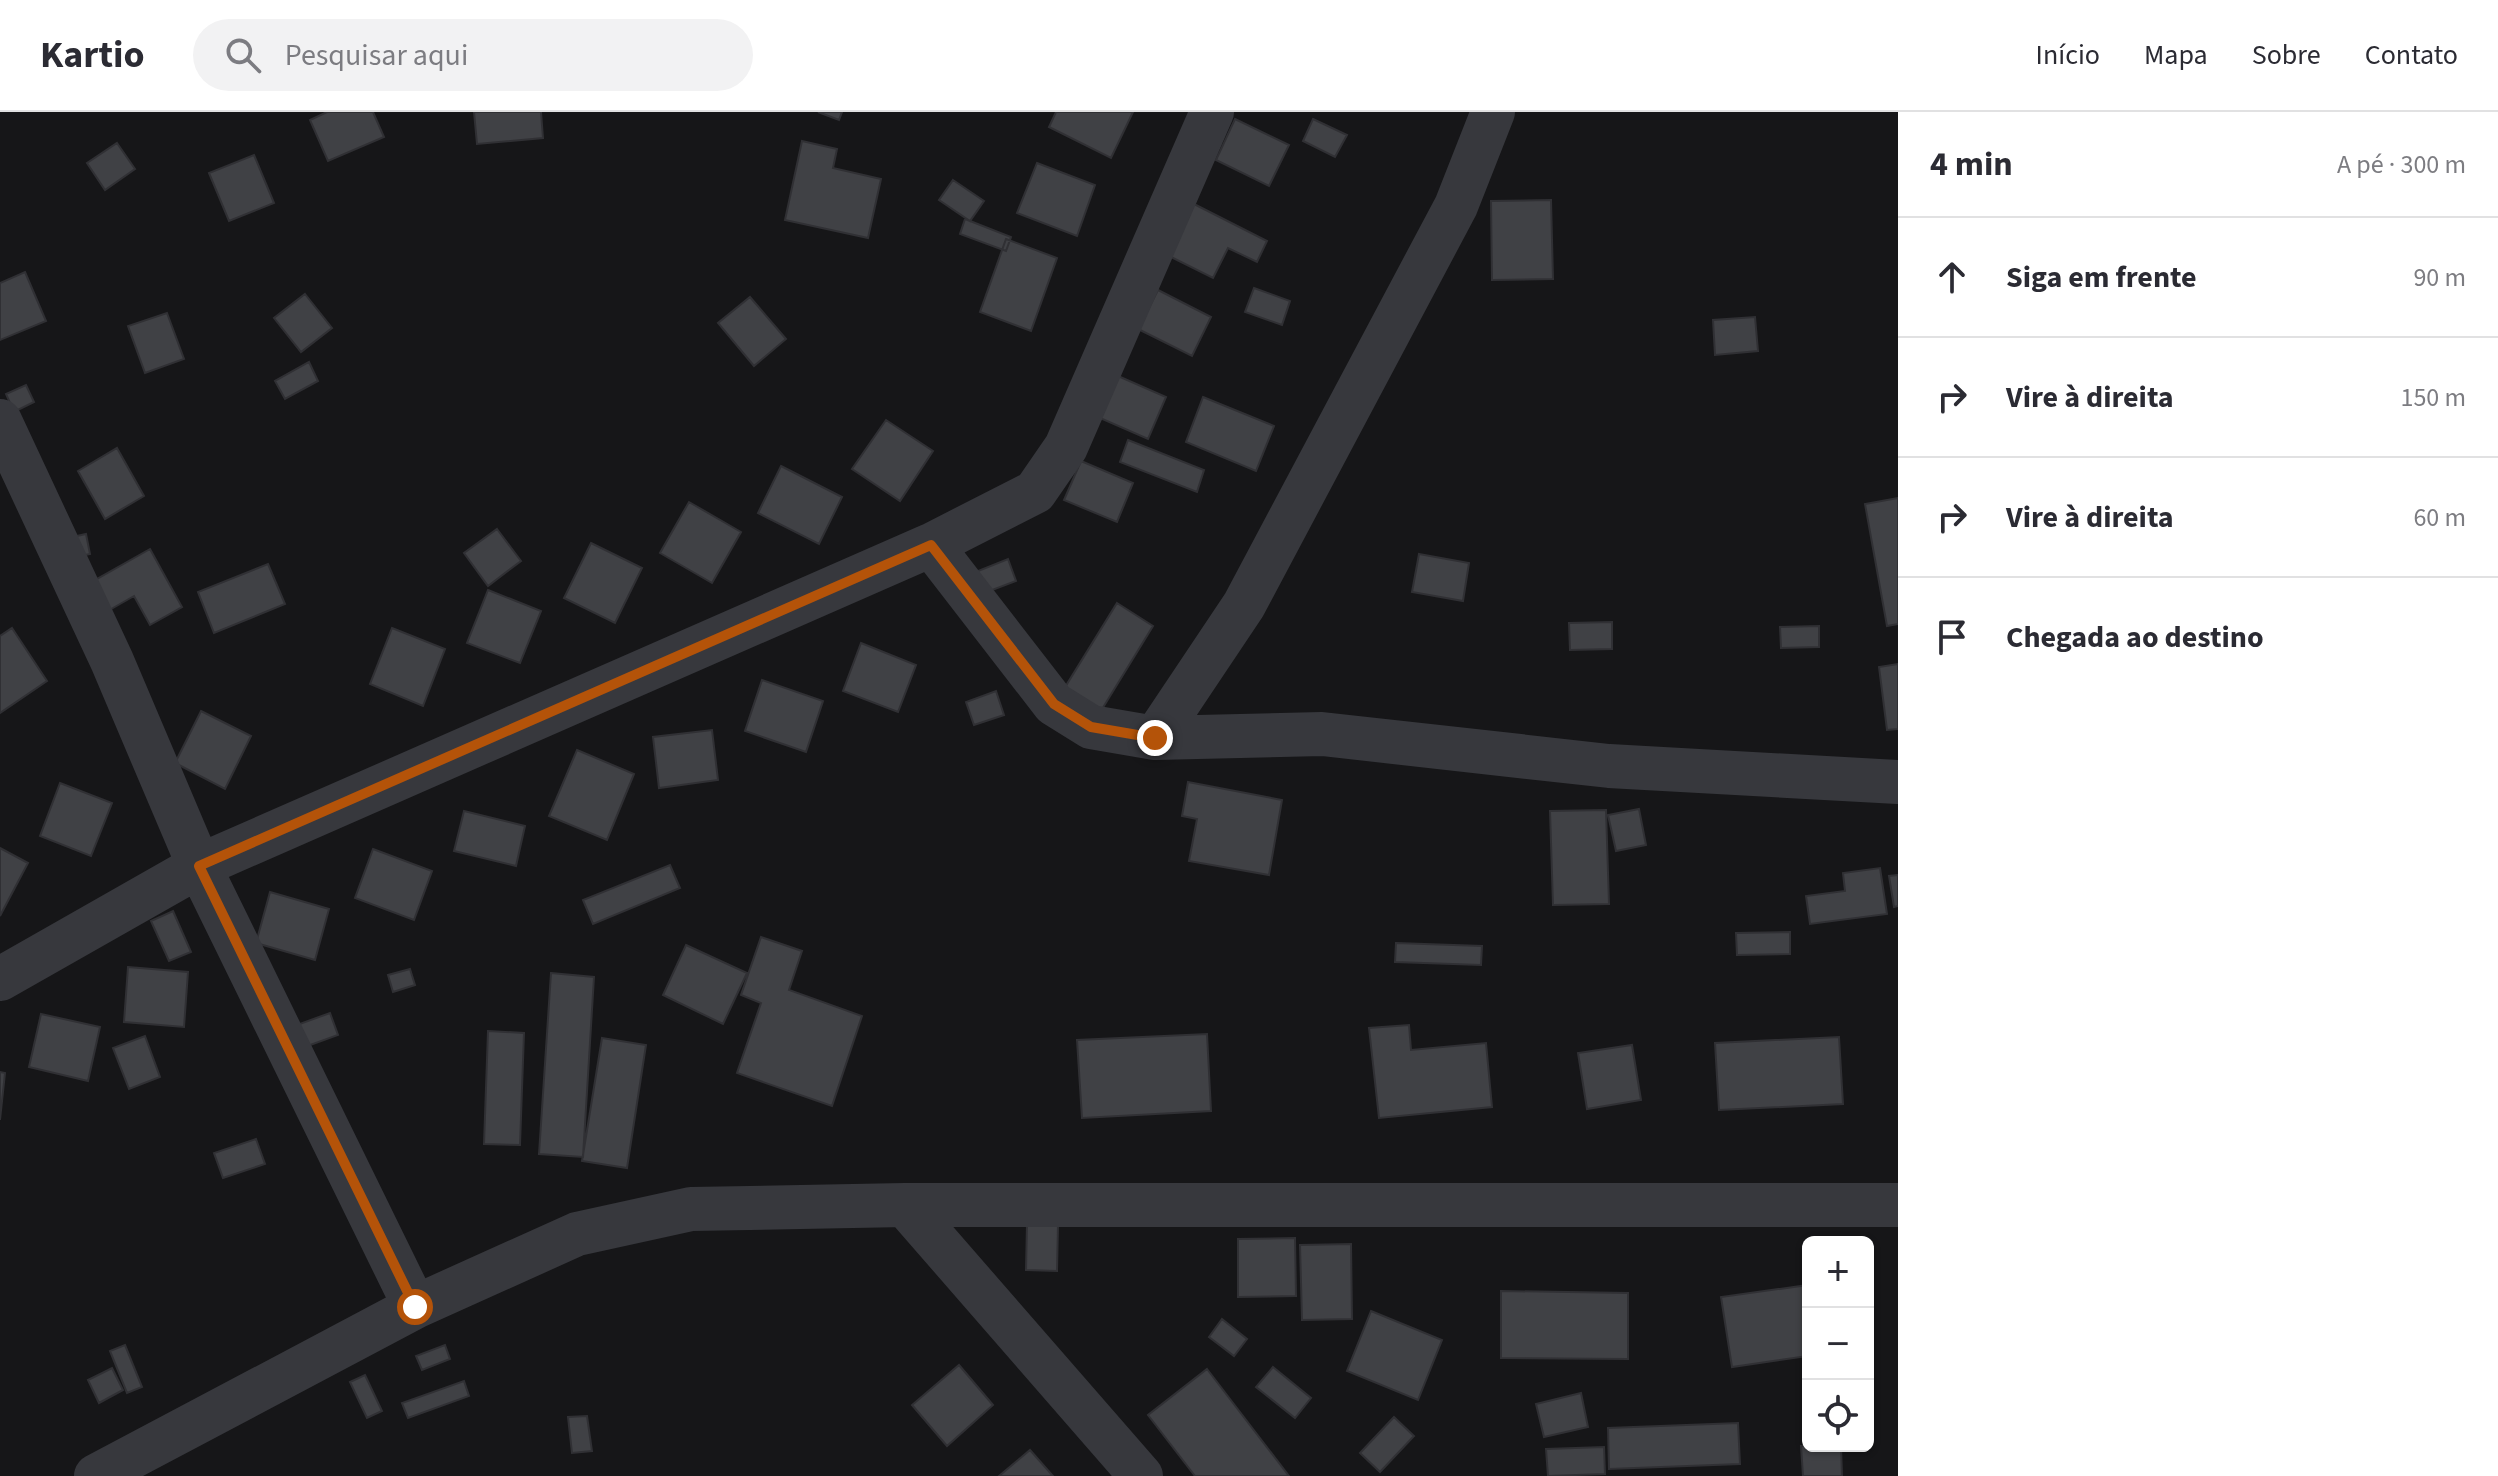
<!DOCTYPE html>
<html lang="pt">
<meta charset="utf-8">
<style>
body{margin:0;font-family:"Source Sans 3",sans-serif;background:#f2f2f3;color:#2b2b33}
.controls{position:absolute;right:24px;bottom:24px;display:grid;overflow:hidden;border-radius:12px;box-shadow:0 2px 6px #0004}
.controls button{width:72px;height:72px;display:grid;place-items:center;padding:0;border:0;border-bottom:2px solid #e1e1e2;background:#fff;color:#2b2b33;font:40px sans-serif}
.stop{position:absolute;width:24px;height:24px;margin:-18px;border:6px solid #b45309;border-radius:50%;background:#fff}
.stop.end{background:#b45309;border-color:#fff;box-shadow:0 2px 8px #0008}
.list{margin:0;padding:0;list-style:none}
h2{display:flex;justify-content:space-between;align-items:center;height:104px;margin:0;padding:0 32px;font-size:34px}
h2 small{font-size:26px;font-weight:400;color:#7c7c81}
.list li{display:grid;grid-template-columns:52px 1fr auto;gap:24px;align-items:center;box-sizing:border-box;height:120px;padding:0 32px;border-top:2px solid #e1e1e2}
.list b{display:block;font-size:30px;white-space:nowrap}
.list em{font-size:26px;font-style:normal;color:#7c7c81}
.icon{flex:none;width:44px;height:44px;fill:none;stroke:currentColor;stroke-width:2;stroke-linecap:round;stroke-linejoin:round}
.map{position:relative;flex:none;width:1898px;height:1364px;overflow:hidden}
header{display:flex;align-items:center;gap:48px;box-sizing:border-box;height:112px;padding:0 40px;background:#fff;border-bottom:2px solid #e1e1e2}
header strong{font-size:38px}
nav{display:flex;gap:44px;margin-inline-start:auto;font-size:28px}
.search{width:560px;height:72px;background:#f2f2f3;display:flex;align-items:center;gap:20px;box-sizing:border-box;padding:0 28px;border-radius:44px;color:#7c7c81;font-size:30px}
main{display:flex}
aside{flex:1;background:#fff}
.map>svg:first-child{display:block}
.building{fill:#404145;stroke:#303034;stroke-width:2}
.lines{fill:none;stroke-linecap:round;stroke-linejoin:round}
.minor{stroke:#37383d;stroke-width:44}
.route{stroke:#b45309;stroke-width:10}
</style>
<header>
<strong>Kartio</strong>
<div class="search"><svg class="icon" aria-label="search" viewBox="0 0 24 24"><circle cx="10" cy="10" r="6"/><path d="M15 15l6 6"/></svg>Pesquisar aqui</div>
<nav><a>Início</a><a>Mapa</a><a>Sobre</a><a>Contato</a></nav>
</header>
<main>
<div class="map">
<svg width="1898" height="1364" viewBox="0 0 1898 1364">
<rect width="100%" height="100%" fill="#161618"/>
<path class="building" d="M327,0H373L384,25L328,49L310,8Z
M474,0H541L543,26L477,32Z
M818,0H842L839,8Z
M1056,0H1133L1111,46L1049,15Z
M1235,7L1289,33L1269,74L1216,48Z
M1313,7L1347,23L1335,45L1303,29Z
M802,29L837,37L833,56L881,67L868,126L785,108Z
M117,31L135,57L105,78L87,51Z
M254,43L274,91L229,109L209,61Z
M1037,51L1095,73L1077,124L1017,101Z
M1037,51L1095,73L1077,124L1017,101Z
M953,68L984,89L970,109L939,88Z
M953,68L984,89L970,109L939,88Z
M1551,88L1553,167L1492,168L1491,89Z
M1194,92L1267,129L1257,150L1228,136L1213,166L1169,144Z
M1194,92L1267,129L1257,150L1228,136L1213,166L1169,144Z
M965,107L1011,125L1006,139L960,122Z
M1006,127L1057,146L1031,219L980,200Z
M25,160L46,209L0,228V171Z
M1254,176L1290,189L1282,213L1245,200Z
M1158,178L1211,205L1192,244L1138,217Z
M305,182L332,216L301,240L274,206Z
M750,185L786,227L754,254L718,211Z
M167,201L184,247L145,261L128,214Z
M1755,205L1758,239L1715,243L1713,208Z
M309,250L318,269L285,287L275,269Z
M309,250L318,269L285,287L275,269Z
M1118,264L1166,285L1148,327L1100,306Z
M1118,264L1166,285L1148,327L1100,306Z
M26,273L34,290L14,300L6,282Z
M1203,285L1274,314L1256,359L1186,330Z
M1203,285L1274,314L1256,359L1186,330Z
M886,308L933,339L900,389L852,357Z
M1128,328L1204,358L1197,380L1120,350Z
M117,336L144,384L105,407L78,359Z
M1081,349L1133,371L1117,410L1064,388Z
M781,354L842,385L819,432L758,401Z
M1898,386V512L1887,514L1865,392Z
M689,390L741,420L712,471L660,441Z
M497,417L521,449L488,474L464,441Z
M86,422L90,442L62,448L58,428Z
M591,431L642,456L615,511L564,486Z
M150,437L182,495L150,513L134,484L106,500L90,471Z
M150,437L182,495L150,513L134,484L106,500L90,471Z
M1419,442L1469,451L1463,489L1412,480Z
M1008,447L1016,469L966,488L958,467Z
M268,452L285,492L214,521L198,480Z
M488,478L541,499L520,551L467,531Z
M1117,491L1153,514L1096,607L1059,585Z
M1612,510V537L1570,538L1569,511Z
M1819,514V535L1781,536L1780,515Z
M1819,514V535L1781,536L1780,515Z
M12,516L47,569L0,601V524Z
M12,516L47,569L0,601V524Z
M392,516L445,537L423,594L370,572Z
M861,531L916,553L898,600L843,579Z
M1898,552V617L1887,618L1879,555Z
M762,568L823,589L806,640L745,619Z
M762,568L823,589L806,640L745,619Z
M996,579L1004,603L974,613L966,590Z
M996,579L1004,603L974,613L966,590Z
M201,599L251,624L225,677L175,651Z
M712,618L718,668L659,676L653,625Z
M712,618L718,668L659,676L653,625Z
M577,638L634,662L607,728L549,704Z
M577,638L634,662L607,728L549,704Z
M1188,670L1282,688L1269,763L1189,749L1197,707L1182,704Z
M60,671L112,691L91,744L40,724Z
M1639,697L1646,733L1616,739L1608,703Z
M1606,698L1609,792L1553,793L1550,699Z
M464,699L525,714L516,754L454,739Z
M0,736L28,751L0,804Z
M373,737L432,759L414,808L355,786Z
M670,753L680,776L593,812L583,788Z
M670,753L680,776L593,812L583,788Z
M1880,756L1887,802L1810,812L1806,784L1845,779L1843,761Z
M1898,763V794L1894,795L1889,764Z
M270,780L329,797L315,848L256,831Z
M173,799L191,840L169,849L151,809Z
M1790,820V842L1737,843L1736,821Z
M761,825L802,839L789,878L862,904L832,994L737,961L761,891L741,883Z
M1396,831L1482,834L1481,853L1395,850Z
M1396,831L1482,834L1481,853L1395,850Z
M686,833L747,861L723,912L663,883Z
M686,833L747,861L723,912L663,883Z
M128,855L188,860L184,915L124,910Z
M410,857L415,873L393,880L388,863Z
M410,857L415,873L393,880L388,863Z
M551,861L594,865L583,1045L539,1042Z
M330,901L338,923L302,936L294,914Z
M330,901L338,923L302,936L294,914Z
M41,902L100,915L88,969L29,955Z
M1409,913L1411,938L1486,931L1492,995L1379,1006L1369,916Z
M488,919L524,921L520,1033L484,1032Z
M488,919L524,921L520,1033L484,1032Z
M1207,922L1211,999L1082,1006L1077,928Z
M145,924L160,965L129,977L113,936Z
M145,924L160,965L129,977L113,936Z
M1839,925L1843,992L1719,998L1715,931Z
M602,926L646,933L627,1056L582,1049Z
M1632,933L1641,988L1587,997L1578,941Z
M1632,933L1641,988L1587,997L1578,941Z
M0,960L5,961L0,1008Z
M0,960L5,961L0,1008Z
M256,1027L265,1052L223,1066L214,1041Z
M1027,1112L1058,1113L1057,1159L1026,1158Z
M1027,1112L1058,1113L1057,1159L1026,1158Z
M1295,1126L1296,1184L1238,1185V1127Z
M1351,1132L1352,1207L1302,1208L1300,1133Z
M1351,1132L1352,1207L1302,1208L1300,1133Z
M1808,1173V1244L1732,1255L1721,1185Z
M1501,1179L1628,1181V1247L1501,1246Z
M1371,1199L1442,1228L1418,1288L1347,1259Z
M1371,1199L1442,1228L1418,1288L1347,1259Z
M1222,1207L1247,1227L1234,1244L1209,1225Z
M125,1233L142,1275L127,1281L110,1239Z
M445,1233L450,1247L422,1258L416,1244Z
M959,1253L993,1293L947,1334L912,1293Z
M1273,1255L1311,1286L1295,1306L1256,1275Z
M112,1256L123,1278L99,1291L88,1268Z
M1207,1257L1289,1364H1195L1148,1303Z
M365,1263L382,1299L367,1306L350,1270Z
M464,1269L469,1284L408,1306L402,1291Z
M1581,1281L1588,1315L1544,1325L1536,1292Z
M587,1304L592,1339L572,1341L568,1305Z
M1394,1305L1414,1324L1380,1360L1360,1341Z
M1738,1311L1740,1352L1609,1357L1608,1316Z
M1738,1311L1740,1352L1609,1357L1608,1316Z
M1801,1334H1841L1842,1364H1803Z
M1801,1334H1841L1842,1364H1803Z
M1604,1335L1605,1362L1548,1364L1546,1337Z
M1030,1338L1053,1364H999Z"/>
<g class="lines">
<path class="minor" d="M0,309L112,549L199,754L415,1195
M931,433L1054,592L1091,615L1155,626L1322,622L1609,654L1898,670
M1155,626L1244,493L1456,94L1493,0
M0,867L199,754L931,433L1035,380L1066,335L1212,0
M905,1093L1141,1364
M96,1364L415,1195L577,1122L691,1097L905,1093H1898"/>
</g>
<g class="lines">
<path class="route" d="M415,1195L199,754L931,433L1054,592L1091,615L1155,626"/>
</g>
</svg>
<div class="controls">
<button>+</button>
<button>−</button>
<button><svg class="icon" aria-label="locate" viewBox="0 0 24 24"><circle cx="12" cy="12" r="6"/><path d="M12 2v4M12 18v4M2 12h4M18 12h4"/></svg></button>
</div>
<div class="stop" style="left:415px;top:1195px"></div>
<div class="stop end" style="left:1155px;top:626px"></div>
</div>
<aside>
<h2>4 min<small>A pé · 300 m</small></h2>
<ul class="list">
<li><svg class="icon" aria-label="ahead" viewBox="0 0 24 24"><path d="M12 20V5M6 11l6-6 6 6"/></svg><div><b>Siga em frente</b></div><em>90 m</em></li>
<li><svg class="icon" aria-label="right" viewBox="0 0 24 24"><path d="M7 20v-9h11M14 6l5 5-5 5"/></svg><div><b>Vire à direita</b></div><em>150 m</em></li>
<li><svg class="icon" aria-label="right" viewBox="0 0 24 24"><path d="M7 20v-9h11M14 6l5 5-5 5"/></svg><div><b>Vire à direita</b></div><em>60 m</em></li>
<li><svg class="icon" aria-label="arrive" viewBox="0 0 24 24"><path d="M6 21V4h12l-3 4 3 4H6"/></svg><div><b>Chegada ao destino</b></div></li>
</ul>
</aside>
</main>
